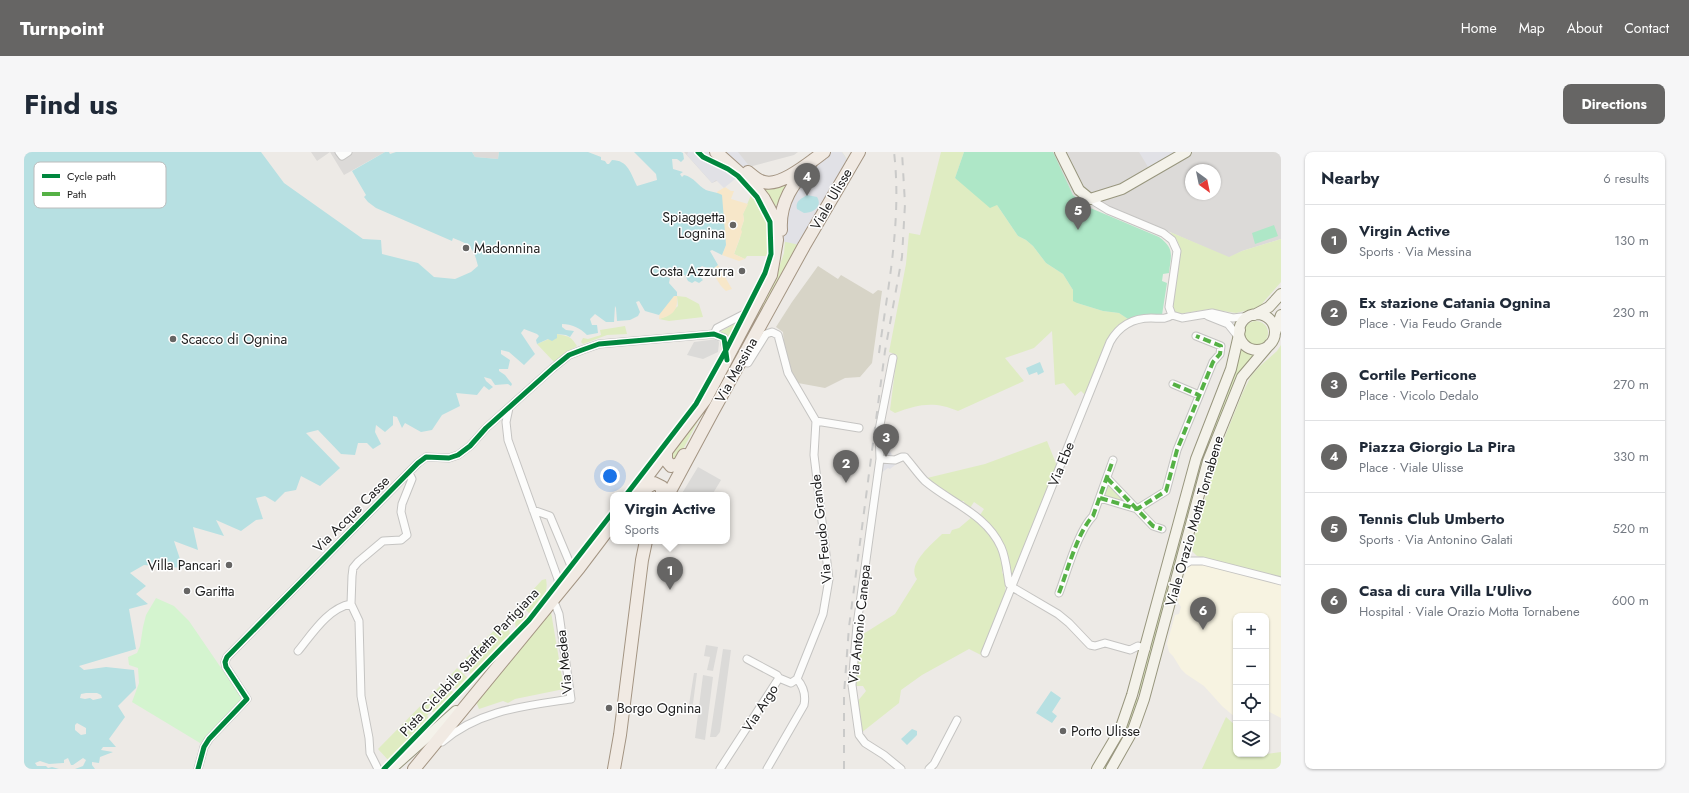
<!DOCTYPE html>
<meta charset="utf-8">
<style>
body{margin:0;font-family:Jost,sans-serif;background:#f6f6f7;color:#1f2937}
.controls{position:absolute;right:12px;bottom:12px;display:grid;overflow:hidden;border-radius:8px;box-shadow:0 1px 3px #0004}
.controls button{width:36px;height:36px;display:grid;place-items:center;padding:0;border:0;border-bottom:1px solid #e0e1e3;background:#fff;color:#1f2937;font:20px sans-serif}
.compass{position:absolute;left:1161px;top:12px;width:36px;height:36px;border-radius:50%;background:#fff;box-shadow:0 1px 3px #0004;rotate:147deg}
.you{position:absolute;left:586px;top:324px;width:14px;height:14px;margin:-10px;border:3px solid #fff;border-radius:50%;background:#1a73e8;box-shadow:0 0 0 6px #1a73e833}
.badge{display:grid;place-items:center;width:26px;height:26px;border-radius:50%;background:#666564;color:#fff;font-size:13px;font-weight:700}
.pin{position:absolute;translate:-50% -33px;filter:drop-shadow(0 1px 2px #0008)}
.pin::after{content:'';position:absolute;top:21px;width:14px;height:12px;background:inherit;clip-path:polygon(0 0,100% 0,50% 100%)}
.popup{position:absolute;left:586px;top:340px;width:120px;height:52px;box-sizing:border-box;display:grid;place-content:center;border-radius:8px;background:#fff;filter:drop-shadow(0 1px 3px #0005);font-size:13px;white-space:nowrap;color:#747a83}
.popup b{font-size:15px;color:#1f2937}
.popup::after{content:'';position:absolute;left:50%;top:100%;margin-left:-8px;border:8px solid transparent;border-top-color:#fff}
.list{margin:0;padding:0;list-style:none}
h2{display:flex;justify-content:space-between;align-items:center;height:52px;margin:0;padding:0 16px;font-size:17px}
h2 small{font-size:13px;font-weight:400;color:#747a83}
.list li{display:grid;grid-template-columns:26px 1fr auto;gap:12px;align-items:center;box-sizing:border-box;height:72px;padding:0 16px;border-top:1px solid #e0e1e3}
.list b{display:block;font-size:15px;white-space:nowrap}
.list p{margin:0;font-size:13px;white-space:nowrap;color:#747a83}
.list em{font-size:13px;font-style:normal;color:#747a83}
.icon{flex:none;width:22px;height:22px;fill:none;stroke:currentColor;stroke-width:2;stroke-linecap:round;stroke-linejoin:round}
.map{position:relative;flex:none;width:1257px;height:617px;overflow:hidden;border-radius:8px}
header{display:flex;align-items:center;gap:24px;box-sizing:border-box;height:56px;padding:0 20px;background:#666564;color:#fff}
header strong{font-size:19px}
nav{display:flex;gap:22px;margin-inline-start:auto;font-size:14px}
.intro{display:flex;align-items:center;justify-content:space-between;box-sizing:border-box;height:96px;padding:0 24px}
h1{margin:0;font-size:28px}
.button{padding:10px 18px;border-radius:8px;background:#666564;color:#fff;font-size:14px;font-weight:700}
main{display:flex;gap:24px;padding:0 24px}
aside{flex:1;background:#fff;border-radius:8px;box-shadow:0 1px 3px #0004}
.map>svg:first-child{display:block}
.residential{fill:#dcdad8;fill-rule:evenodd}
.education{fill:#f7f3e1}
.religious{fill:#dbdad8}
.construction{fill:#d7d4c7}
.grass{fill:#dfecc2}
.sand{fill:#f7e7c9}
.park{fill:#d4f4cf}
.pitch{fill:#aee7c7}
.plaza{fill:#e1e1e6}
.water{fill:#b7e0e2;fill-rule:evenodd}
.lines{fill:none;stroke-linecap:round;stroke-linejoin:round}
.minor-casing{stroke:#c5c4c2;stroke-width:9}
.secondary-casing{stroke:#98967e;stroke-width:12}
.primary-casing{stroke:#a39482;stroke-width:14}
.minor{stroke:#fcfcfb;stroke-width:7}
.secondary{stroke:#f4f2ea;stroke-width:10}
.primary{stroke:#f1eae3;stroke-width:12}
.rail{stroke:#cacac9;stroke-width:2;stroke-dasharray:8 8;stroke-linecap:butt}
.quiet{stroke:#55b145;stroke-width:4;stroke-dasharray:8 4;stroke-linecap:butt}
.cycleway-casing{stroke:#fff;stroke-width:8}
.cycleway{stroke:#00873e;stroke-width:5}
.poi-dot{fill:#666564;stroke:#fff;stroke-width:1.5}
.labels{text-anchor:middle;stroke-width:3;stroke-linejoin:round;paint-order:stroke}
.street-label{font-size:14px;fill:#1e1e1e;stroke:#fff}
.poi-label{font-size:14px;fill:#1e1e1e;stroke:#fff;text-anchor:start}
.key{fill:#fff;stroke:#bcbcbc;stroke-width:1}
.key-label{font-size:11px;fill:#1e1e1e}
</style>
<header>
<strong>Turnpoint</strong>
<nav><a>Home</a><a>Map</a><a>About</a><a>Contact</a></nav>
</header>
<div class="intro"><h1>Find us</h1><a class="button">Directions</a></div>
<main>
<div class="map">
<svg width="1257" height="617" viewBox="0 0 1257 617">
<rect width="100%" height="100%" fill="#edeae6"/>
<path class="residential" d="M287,0H361L320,23L306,0L293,9Z
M448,0H475L474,7L451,5Z
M660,0H774L770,3L725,15L688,31Z
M1027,0H1257V87L1218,99L1205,106L1146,80L1049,43ZM1167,18H1191V42H1167Z"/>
<path class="education" d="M1169,409L1257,431V566L1242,558V464H1212V566L1198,554L1180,534L1162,522L1157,517L1149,504L1145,500L1143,492L1151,463L1155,462L1157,455L1154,450L1163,413Z"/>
<path class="religious" d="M694,187L695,191L694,200L679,207L663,203L670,190Z
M674,315L697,328L688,343H657Z
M682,493L694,495L689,519L683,518L686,505L680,504Z
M699,497L707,498L696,580L692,585H686Z
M670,521H673L668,559H664Z
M679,523L689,525L681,588L671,586Z"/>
<path class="construction" d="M794,114L814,127L817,123L849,142L854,138L858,139L848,211L836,225L821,226L801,236L774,231L767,221L760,193L759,180L752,175L768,150Z"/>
<path class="grass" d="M818,0L823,7L687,252L674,269L654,307L648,309L647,301L682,257L749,133L760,101L763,65Z
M917,0H940L931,26L973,53L994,84L1002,88L1009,94L1022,111L1039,122L1049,138L1053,151L1079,159L1095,161L1104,167L1093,174L1085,185L1061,243L1057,239L1051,244L1040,231L1031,233L1028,179L1010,196L981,206L1000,229L934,259C910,249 895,252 871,261L866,258L873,203L865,200L882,112L885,81L896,83Z
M765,30L750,58L735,33L748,36Z
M727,43C745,51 749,87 743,104H723L721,107L710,102L716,86L717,77L720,68L719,62Z
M1146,80L1205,105L1218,99L1257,87V130L1237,153L1229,157L1212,161L1186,157L1154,162L1151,160L1149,156L1156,96L1153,88Z
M653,144L662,145L675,152L679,165L645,169L635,167L643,164L654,154Z
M1220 181a12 12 0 1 1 24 0a12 12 0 1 1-24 0Z
M714,170L705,190L704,186L696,180Z
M601,174L603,182L583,183L559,192L557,190L559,186L564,187L577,183L576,178Z
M533,182C545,185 546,183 553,194L541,201L530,210L513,192L532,184Z
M1257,193V426L1179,406L1173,404L1167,398L1192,307L1218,242L1227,224L1236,214L1253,199Z
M1217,196L1230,203L1215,222L1150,422H1146L1177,310Z
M1023,289L1033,314L988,427C980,400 978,382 956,363L960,357L950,350L946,356L941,353L940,349H935L903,326L961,312Z
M1083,334H1086L1103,352L1080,343Z
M948,365C952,368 958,371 961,374C972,386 981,406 978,421L982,424L981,442L957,503L945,497L898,523L877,538L875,551L837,581L833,550L842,539L839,534H832L836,484L871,462L893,427C882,413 908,392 918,382H926L928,378L935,376Z
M1145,426L1148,427L1118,543L1114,541Z
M522,427C525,443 517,452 507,463L496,452L518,428Z
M493,455L504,466L492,478L490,459Z
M527,460L540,537L491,547L484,551L479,549L455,557L453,552L454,548Z
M484,465L486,484L447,522L436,512Z
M433,516L444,526L433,538L422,528Z
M419,531L430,541L410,561L407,559L403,564L405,566L365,609L354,597Z
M1113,546L1116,547L1106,573L1082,617H1078L1102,573Z
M1202,565L1212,574V602H1242L1257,600V617H1178Z"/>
<path class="sand" d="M701,35L707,39H710L707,47L724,52L719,62L720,68L717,77L718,80L710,102L721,107L715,109L698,103L702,93L693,40Z
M694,113L708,137L702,139L697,134L687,118Z
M650,144H653C654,159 649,163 635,167L636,159Z"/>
<path class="park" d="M132,446L150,454L165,469L219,548L176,591L108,550L115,531L114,516L105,513L104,505L113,501L116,494L119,475L122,463Z"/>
<path class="pitch" d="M940,0H1029L1049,43L1064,55L1135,85C1151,97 1147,103 1145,121L1139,122L1138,129L1143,131L1138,163L1122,162L1104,167L1095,161L1079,159L1053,151L1049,149V138L1039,122L1022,111L1009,94L1002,88L994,84L973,53L966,56L931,26Z
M1250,73L1254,84L1231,92L1228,81Z"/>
<path class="plaza" d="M664,0H714L726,15L700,36L692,28L688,31L663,3Z
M800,0H818L827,13L780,94L753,88L750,58L765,30Z
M1115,0H1162L1127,20Z
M855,289L861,290L869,305L880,306L866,317L864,316L857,321Z"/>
<path class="water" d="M0,0H237L260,31L339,87L357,88L358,102L394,111L410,125L431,127L447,120L454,114C449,95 447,93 429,86L428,89L352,56L344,50L340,45L342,43L328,19L361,0H365L366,2L372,0H448L451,5L474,7L475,0H564L577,5V8L581,9L583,12H585L588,8C604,8 607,22 613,34L633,28L632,22L610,0H657L659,1L660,7L657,10L653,7H648L649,17L659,20L656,22L658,25L660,23C670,25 674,34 682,38C688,40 693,40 698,43L702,93L698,103L688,98L686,99L694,113L687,118L678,114L674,117L676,125L679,128L675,131L671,129L668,131L664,129L661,123C654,122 643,119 636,123L646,126L645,131L653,140V144H650L635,163L621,159L615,149L612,150L616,160L614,164L606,168L593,169L592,156L591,154L590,170H582L571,162L566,167L568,173H573L574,181L563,183C556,176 548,172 538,172V175L542,178L550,179L546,185L542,183L533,182V186L528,189L524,187L513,192L512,188L515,184L513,182L500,177L497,181L511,202L500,213L485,200L477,198V202L486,208L484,217H475V219L481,223L488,232L487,234L484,232L471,233L467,227L460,225L462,229L469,235L465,238L460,234L453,243L432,241L436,254L418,263L408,278L397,280L381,271L378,276L373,265L369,264V273L361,280L352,273L351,280L357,292L349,297L343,291H334L331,303L317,302L294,278L282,281L316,316L296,334L277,324L272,338L261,340L251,350L241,344L232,346L239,367L232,368L217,379L192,368L200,384L169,375L174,398L150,389L159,416L120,413L106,421L122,434L112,442L124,452L105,457L112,497L55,514L60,518L82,515L110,518L112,536L94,554L101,565L85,587L92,595H79L77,598L89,600L76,605L75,611L68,610V613L71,617H51L59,614L62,608L59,606L49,613H47L44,606L40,608V611H39L25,612L16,609L11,611L13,614H22L24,616L28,615L35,617H0ZM62,541H73L77,543L78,546L69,548L66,546L61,547L56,546L57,542ZM53,571L62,576V582L57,583L51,578V573Z
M783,43L793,45C799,55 789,61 780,61L773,57C771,49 777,47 783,43Z
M1016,210L1020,220L1014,223L1013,220L1005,223L1002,216Z
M1027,539L1037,546L1028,560L1033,564L1028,571L1012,561Z
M888,577L893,579V583L883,593L877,587Z"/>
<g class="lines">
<defs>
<path id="minor" d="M315,0L318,4L324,0
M1066,47L1084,58L1139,81L1148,88L1153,99L1145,155L1148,163L1158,166L1188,161L1209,166L1226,164
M1184,164L1204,172L1216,187
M690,182L693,176L726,159
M869,206L855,278L856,307L833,473L828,533L835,583L841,591L860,603L877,617
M716,210L724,211L742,182L748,180L754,183L764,221L792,269L790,303L805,427L799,462L773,527
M1149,232L1175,243
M485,256L482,270L484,288L534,427L535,439
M792,269L835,276
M856,307L871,308L878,305H881C888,313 894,322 901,329C927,351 962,362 977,395C982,406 983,420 985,432L988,435L1034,462L1045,471L1066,493L1071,494L1081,491L1106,498L1114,494L1122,497
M1083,326L1129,374L1138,377
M1076,346L1113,357L1142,339L1153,298L1189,210L1196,202L1197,194L1172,184
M509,358L526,364L547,414L555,416
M1155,416L1166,409H1179L1257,429
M1035,441C1043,420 1054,379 1069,364L1089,308
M274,499C288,482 304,456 327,452
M961,501L1086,190C1095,174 1108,166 1127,166C1135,166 1141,168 1148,163
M755,526L767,531L773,527
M418,590C455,558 501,554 547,547L535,462L529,447
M174,617L180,595L185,587L223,547L202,515L201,510L203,505L394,311L402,305L425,306L434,303L446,294L462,276L529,216L545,203L558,198L575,192L690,182L700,186L703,204
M354,617L346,601L345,586L337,544L335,469L327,452L328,424L329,416L334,410L359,389L377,388L383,383L377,360L378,352L388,327L385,321
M696,617L755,526L753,523L723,507
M743,617L780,553C782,543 780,535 773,527
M905,617L910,612L933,568"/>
<path id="secondary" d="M1036,0L1055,38L1066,47L1098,37L1162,0
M1215 180a18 18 0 1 1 36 0a18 18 0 1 1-36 0Z
M1230,163L1245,155L1257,142
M1251,181L1257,163
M367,617L432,559
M1073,617L1096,578L1108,543L1172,307L1207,217L1216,178
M1087,617L1109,578L1120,547L1184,309L1218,225L1246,192"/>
<path id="primary" d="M724,20C729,24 734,29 740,30C757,35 786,10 800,0
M757,78C755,48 771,30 789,8
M642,300V308L647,314L655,312L660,303
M615,341L630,331L638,335V343
M609,343L681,248L747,123L753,88L751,72L746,58L740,47L730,34L692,0
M644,343L688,261L780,94L835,0
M390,617L555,416L589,371
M590,617L596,583L618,408L622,389"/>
</defs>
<use href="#minor" class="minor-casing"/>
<use href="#secondary" class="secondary-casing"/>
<use href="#primary" class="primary-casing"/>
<use href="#minor" class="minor"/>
<use href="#secondary" class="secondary"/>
<use href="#primary" class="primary"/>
<path class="rail" d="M855,201C864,134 878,68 870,0
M820,617V542L825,475L861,199L878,105L881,52L878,0"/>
<path class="quiet" d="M1149,232L1175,243
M1083,326L1129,374L1138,377
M1076,346L1113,357L1142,339L1153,298L1189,210L1196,202L1197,194L1172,184
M1035,441C1043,420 1054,379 1069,364L1089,308"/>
<defs>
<path id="cycleway" d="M602,343L672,252L702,198L741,121L747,102L746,70L733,45L714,24L704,17L679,5L674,0
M174,617L180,595L185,587L223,547L202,515L201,510L203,505L394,311L402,305L425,306L434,303L446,294L462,276L529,216L545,203L558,198L575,192L690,182L700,186L703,208
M360,617L505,468L589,360"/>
</defs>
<use href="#cycleway" class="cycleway-casing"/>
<use href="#cycleway" class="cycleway"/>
</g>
<g class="poi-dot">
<circle cx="709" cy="73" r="4"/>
<circle cx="442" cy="96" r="4"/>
<circle cx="718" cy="119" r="4"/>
<circle cx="149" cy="187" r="4"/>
<circle cx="205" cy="413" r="4"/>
<circle cx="163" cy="439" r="4"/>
<circle cx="585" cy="556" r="4"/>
<circle cx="1039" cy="579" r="4"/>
</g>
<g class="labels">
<g class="street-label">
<text transform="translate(807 47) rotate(-60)" y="5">Viale Ulisse</text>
<text transform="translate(712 218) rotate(-61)" y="5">Via Messina</text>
<text transform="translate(1037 312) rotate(-68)" y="5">Via Ebe</text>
<text transform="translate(327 362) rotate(-45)" y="5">Via Acque Casse</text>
<text transform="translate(1170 369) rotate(-74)" y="5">Viale Orazio Motta Tornabene</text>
<text transform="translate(797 377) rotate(-96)" y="5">Via Feudo Grande</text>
<text transform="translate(835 472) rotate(-84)" y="5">Via Antonio Canepa</text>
<text transform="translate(445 510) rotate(-47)" y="5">Pista Ciclabile Staffetta Partigiana</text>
<text transform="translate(540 510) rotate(-96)" y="5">Via Medea</text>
<text transform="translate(736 556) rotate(-57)" y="5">Via Argo</text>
</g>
<g class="poi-label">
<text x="701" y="70" text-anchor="end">Spiaggetta<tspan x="701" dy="16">Lognina</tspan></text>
<text x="450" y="101">Madonnina</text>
<text x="710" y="124" text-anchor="end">Costa Azzurra</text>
<text x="157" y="192">Scacco di Ognina</text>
<text x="197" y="418" text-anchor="end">Villa Pancari</text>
<text x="171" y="444">Garitta</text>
<text x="593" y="561">Borgo Ognina</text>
<text x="1047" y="584">Porto Ulisse</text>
</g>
</g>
<rect x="10" y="10" width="132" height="46" rx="6" class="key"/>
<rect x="18" y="22" width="18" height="4" fill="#00873e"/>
<rect x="18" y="40" width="18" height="4" fill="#55b145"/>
<g class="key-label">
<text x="43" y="28">Cycle path</text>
<text x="43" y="46">Path</text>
</g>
</svg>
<div class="controls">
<button>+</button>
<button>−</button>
<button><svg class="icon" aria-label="locate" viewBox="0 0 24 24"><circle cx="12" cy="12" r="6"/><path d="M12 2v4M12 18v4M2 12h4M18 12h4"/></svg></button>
<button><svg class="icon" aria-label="layers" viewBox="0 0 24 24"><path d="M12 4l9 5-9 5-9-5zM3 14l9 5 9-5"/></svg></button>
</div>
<svg class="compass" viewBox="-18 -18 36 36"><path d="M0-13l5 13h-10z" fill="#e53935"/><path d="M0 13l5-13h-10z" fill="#747a83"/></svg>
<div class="you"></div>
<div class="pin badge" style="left:646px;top:438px">1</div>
<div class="popup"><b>Virgin Active</b>Sports</div>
<div class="pin badge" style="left:822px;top:331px">2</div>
<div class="pin badge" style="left:862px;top:305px">3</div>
<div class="pin badge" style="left:783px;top:44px">4</div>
<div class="pin badge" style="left:1054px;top:78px">5</div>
<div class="pin badge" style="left:1179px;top:478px">6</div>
</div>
<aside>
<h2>Nearby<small>6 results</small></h2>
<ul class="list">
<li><span class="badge">1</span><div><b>Virgin Active</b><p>Sports · Via Messina</p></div><em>130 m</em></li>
<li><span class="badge">2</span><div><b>Ex stazione Catania Ognina</b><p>Place · Via Feudo Grande</p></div><em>230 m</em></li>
<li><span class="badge">3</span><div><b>Cortile Perticone</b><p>Place · Vicolo Dedalo</p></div><em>270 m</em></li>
<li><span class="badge">4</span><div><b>Piazza Giorgio La Pira</b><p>Place · Viale Ulisse</p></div><em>330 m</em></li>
<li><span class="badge">5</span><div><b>Tennis Club Umberto</b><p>Sports · Via Antonino Galati</p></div><em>520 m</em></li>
<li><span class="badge">6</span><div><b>Casa di cura Villa L'Ulivo</b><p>Hospital · Viale Orazio Motta Tornabene</p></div><em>600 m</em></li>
</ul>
</aside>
</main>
